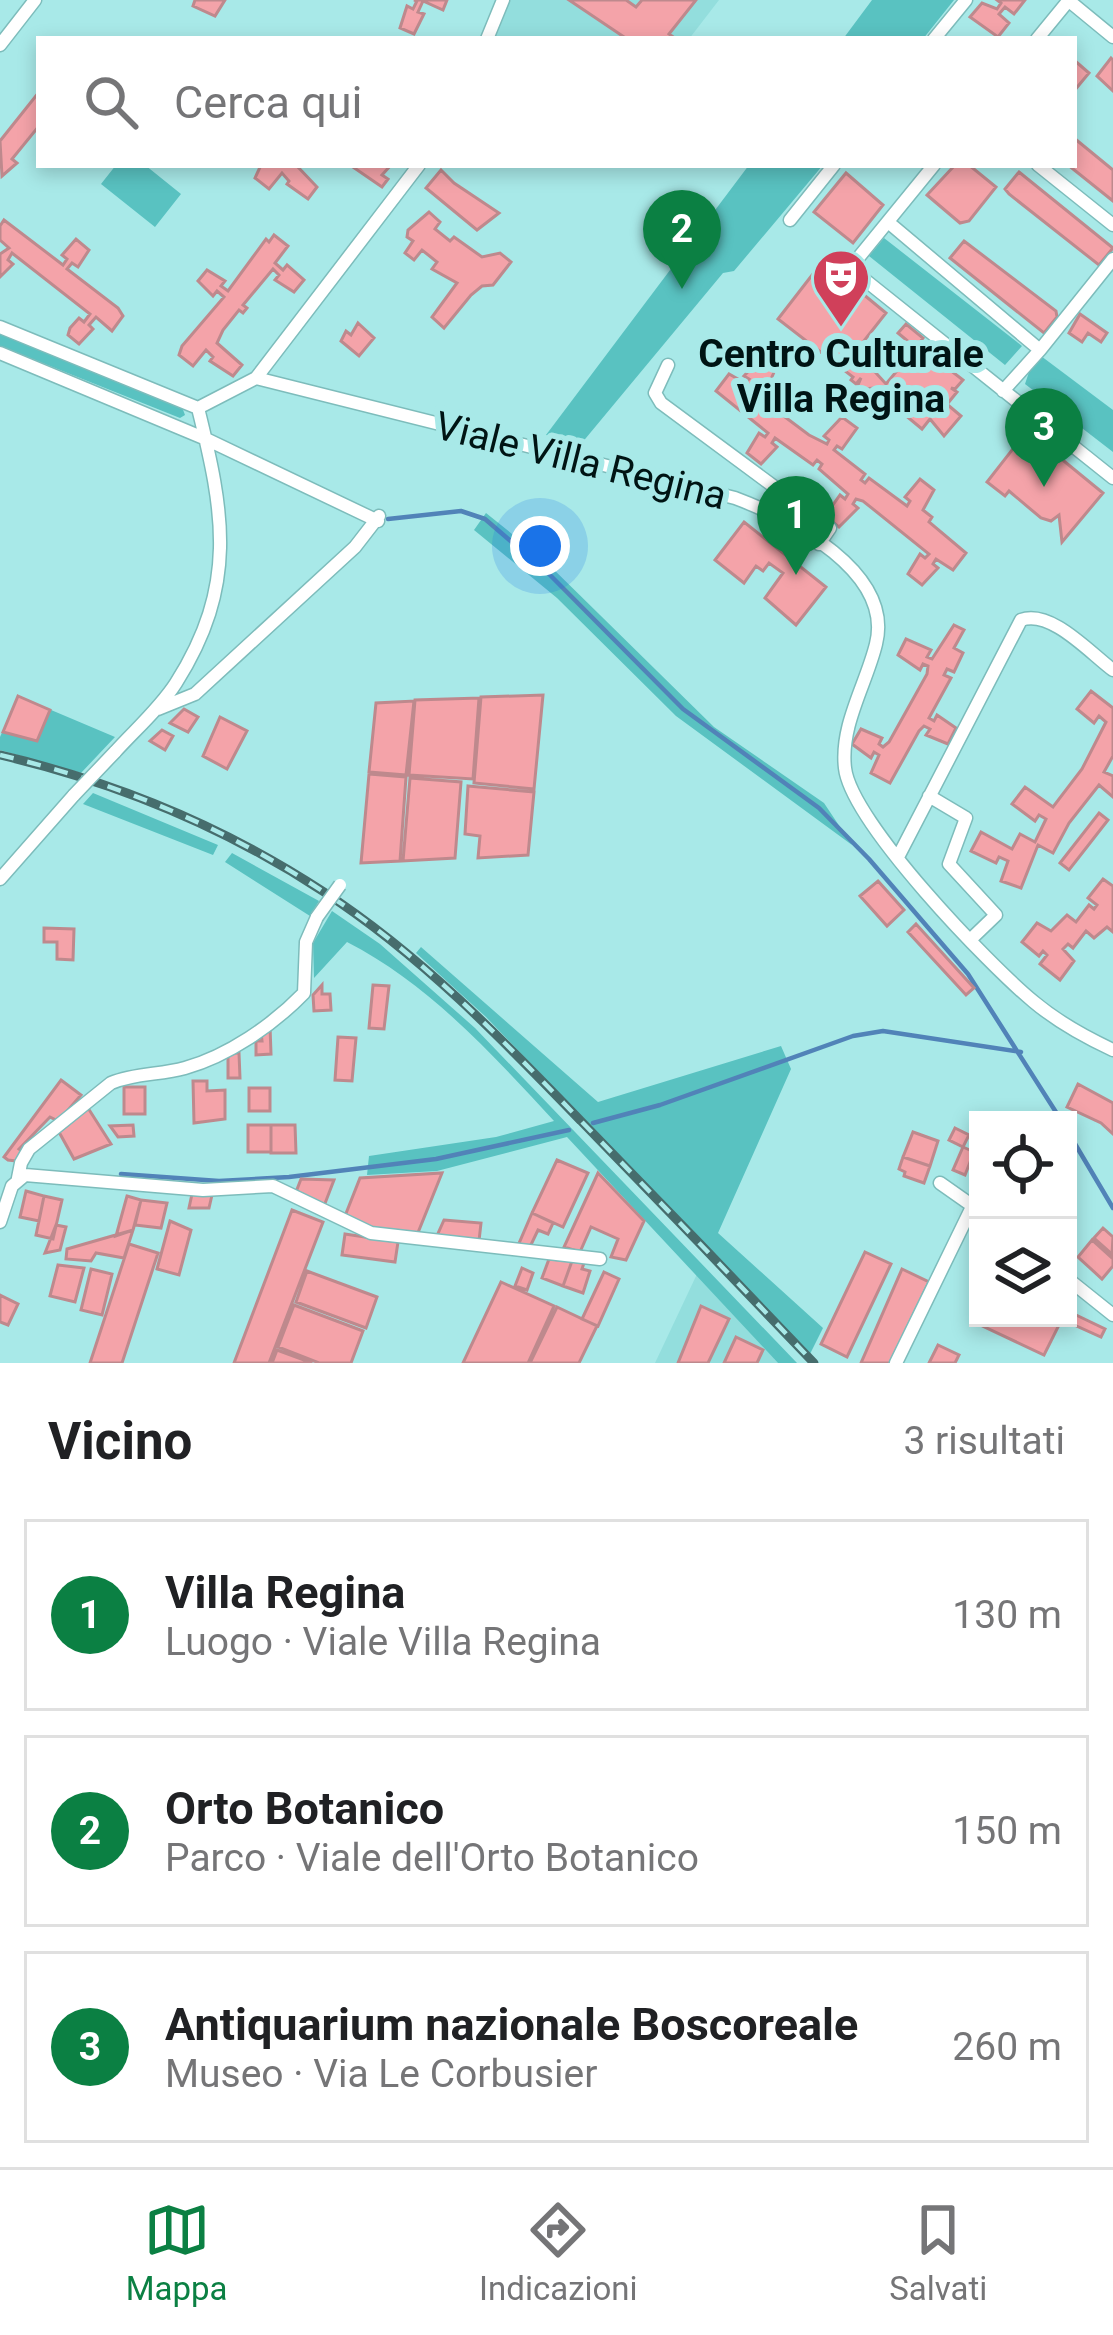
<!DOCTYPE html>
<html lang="it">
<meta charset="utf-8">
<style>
body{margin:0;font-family:Roboto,sans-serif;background:#f2f2f2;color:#202124}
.controls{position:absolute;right:36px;bottom:36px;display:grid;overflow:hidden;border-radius:0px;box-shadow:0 6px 18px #0003}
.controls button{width:108px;height:108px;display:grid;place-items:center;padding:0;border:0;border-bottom:3px solid #e0e0e0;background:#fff;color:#202124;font:60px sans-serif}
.you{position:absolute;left:540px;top:546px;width:42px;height:42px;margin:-30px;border:9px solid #fff;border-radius:50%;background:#1a73e8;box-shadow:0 0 0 18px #1a73e833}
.badge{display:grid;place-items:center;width:78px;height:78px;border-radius:50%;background:#0b8043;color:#fff;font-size:39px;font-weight:700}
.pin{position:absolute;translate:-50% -99px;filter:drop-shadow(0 3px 6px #0008)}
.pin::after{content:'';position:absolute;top:63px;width:42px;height:36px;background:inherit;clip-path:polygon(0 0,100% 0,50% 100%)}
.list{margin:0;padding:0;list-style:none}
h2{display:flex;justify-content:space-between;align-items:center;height:156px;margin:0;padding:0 48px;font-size:51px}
h2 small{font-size:39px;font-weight:400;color:#757577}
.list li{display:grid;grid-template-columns:78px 1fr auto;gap:36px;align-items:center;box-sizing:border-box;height:192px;margin:0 24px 24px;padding:0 24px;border:3px solid #e0e0e0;border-radius:0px}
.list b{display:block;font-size:45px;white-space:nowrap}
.list p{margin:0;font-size:39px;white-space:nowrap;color:#757577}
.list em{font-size:39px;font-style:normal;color:#757577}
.icon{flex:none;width:66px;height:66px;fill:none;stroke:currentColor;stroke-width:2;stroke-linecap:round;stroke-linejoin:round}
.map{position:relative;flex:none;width:1113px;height:1363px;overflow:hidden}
.search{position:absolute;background:#fff;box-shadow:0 6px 18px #0003;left:36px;right:36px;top:36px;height:132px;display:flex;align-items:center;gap:30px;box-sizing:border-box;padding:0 42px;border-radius:0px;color:#757577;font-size:45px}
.sheet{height:804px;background:#fff}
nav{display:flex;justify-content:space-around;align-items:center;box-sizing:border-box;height:168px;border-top:3px solid #e0e0e0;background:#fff;font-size:33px;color:#757577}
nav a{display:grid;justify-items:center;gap:6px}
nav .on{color:#0b8043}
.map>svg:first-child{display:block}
.built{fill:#93dedd}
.green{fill:#59c2c1}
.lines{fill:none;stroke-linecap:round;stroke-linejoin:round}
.stream{stroke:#5183b8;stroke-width:4.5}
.building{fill:#f4a3a9;stroke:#be898d;stroke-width:3}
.minor-casing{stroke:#7dbcbb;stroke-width:15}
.minor{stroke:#fff;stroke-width:12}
.rail-casing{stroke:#466d6d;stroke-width:9}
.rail{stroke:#a8e9e8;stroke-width:4.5;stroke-dasharray:14;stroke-linecap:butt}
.minor-bridge-casing{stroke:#7dbcbb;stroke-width:15;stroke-linecap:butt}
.minor-bridge{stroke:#fff;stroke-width:12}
.labels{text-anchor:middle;stroke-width:12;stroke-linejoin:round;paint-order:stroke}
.poi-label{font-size:39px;font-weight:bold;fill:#001414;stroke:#a8e9e8}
.street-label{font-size:39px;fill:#001414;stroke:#a8e9e8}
</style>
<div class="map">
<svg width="1113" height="1363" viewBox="0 0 1113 1363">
<rect width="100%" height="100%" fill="#a8e9e8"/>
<path class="built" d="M509,0H719L689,39H493Z
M697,1274L778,1363H655Z"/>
<path class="green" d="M872,0H954L923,39H843Z
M116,165H145L181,194L155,227L101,184Z
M749,165H823L734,271L723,273L581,444L546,435Z
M884,238L1022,346L1005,365L869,256Z
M0,334L182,407L185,415L180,418L0,346Z
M1041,356L1113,410V452L1025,384L1029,372Z
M486,513L543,559L714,727L824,803L852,845L676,716L557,598L474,530Z
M18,696L115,737L81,773L0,750V737Z
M93,793L218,845L213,855L83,804Z
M232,853L319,901L310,916L225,862Z
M332,911L380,944L475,1028L797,1363H778L567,1137L437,1171L367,1175L369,1156L496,1137L554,1121C492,1054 429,984 347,942L314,978L313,943Z
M421,947L598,1102L781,1046L791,1069L718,1233L823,1328L810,1354L486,1017L416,953Z"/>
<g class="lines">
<path class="stream" d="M388,519L461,511L485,519L548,573L683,709L819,808L869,859L968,974L1061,1120
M593,1123L660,1105L853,1036L883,1031L1021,1052
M1068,1132L1113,1208
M121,1174L219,1181L289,1177L436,1159L569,1130"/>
</g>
<path class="building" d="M195,0H225L215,16L193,6Z
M414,0H447L443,10L423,1L418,12L424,14L414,34L400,28L407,6L413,9L417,1Z
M569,0H626L636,7L642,0H696L669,34L676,39H627Z
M997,0H1025L1014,14L1005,7L999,14L1009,23L998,37L970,17L982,3L997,9L1001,3Z
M1111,58L1113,60V91L1097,76Z
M1074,60L1089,73L1074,91Z
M39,92V126L12,159L17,163L2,176L0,141Z
M1074,138L1113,170V201L1068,165H1074Z
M261,165H296L317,187L308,199L287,184L289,181L282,173L269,189L255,178Z
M350,165H391L382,175L388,179L382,187Z
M955,165H969L996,187L969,221L960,223L927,195Z
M441,170L454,183L499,213L477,230L426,188Z
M1019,172L1113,248L1099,265L1009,194L1005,189Z
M846,173L883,205L853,243L814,212Z
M429,212L440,222L435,229L450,241L454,237L482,257L500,253L511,262L493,285L482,286L471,295L444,328L432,317L457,283L432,269L437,262L422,250L414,260L405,253L413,241L407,237L408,230Z
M4,220L63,265L67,259L62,255L76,239L89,250L78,267L72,263L67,269L118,308L123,316L112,331L96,317L89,325L93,329L79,344L68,335L70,328L79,318L84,322L90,314L12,253L8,260L13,264L0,277V254L9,248L0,240V226Z
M274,235L288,246L275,263L283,270L287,265L304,280L294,292L275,280L279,275L273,269L243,305L247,308L243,313L239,310L223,330L217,343L242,365L233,376L210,361L213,357L206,350L193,366L179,355L182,346L224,297L217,291L213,296L198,281L207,270L225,281L221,286L228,291L266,239L269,242Z
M964,241L1056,311L1057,317L1044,333L950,258Z
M823,261L886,313L856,351L886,384L916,348L898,333L906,324L923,338L918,345L932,356L936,351L941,354L937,360L963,380L955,389L951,388L957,392L948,403L942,400L961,416L944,436L930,419L922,429L899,410L901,407L892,404L894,400L891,403L874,388L863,389L858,385L861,378L856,384L851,380L853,377L778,319Z
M1080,314L1107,333L1101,342L1088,333L1082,342L1069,333Z
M358,323L374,338L359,356L341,341L346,331L351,335Z
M761,358L775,370L767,388L757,386L754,390L757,396L809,435L827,444L829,440L824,436L842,417L857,428L842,449L837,446L834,450L865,474L861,480L865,483L869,478L907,506L910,501L905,497L920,479L934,490L923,510L932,517L929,522L966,553L953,570L936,559L933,564L938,568L922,585L908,574L920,554L925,558L929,554L863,501L856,499L853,504L858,508L839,527L825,516L840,495L845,499L848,494L819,469L822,464L817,460L813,465L775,438L772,443L777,447L761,464L747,453L759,433L765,437L768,433L716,391L729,374L745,383L749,379L744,376Z
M1023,436L1042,452L1039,455L1048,448L1103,493L1062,542L1059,515L1051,521L1041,518L1009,491L1005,496L987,482Z
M744,522L826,587L796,625L765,598L783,573L769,563L763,571L756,566L744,583L715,560Z
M954,625L964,630L954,648L963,653L954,672L947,669L944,675L951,678L929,718L934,721L937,715L956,728L948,744L926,735L930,729L924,726L919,731L890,783L871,773L879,755L874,752L871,758L852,744L861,729L882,738L879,744L883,747L889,742L927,674L928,666L923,664L920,670L898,655L906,639L931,650L927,657L932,659Z
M1091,691L1113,708V756L1104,772L1113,776V797L1099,785L1069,823L1053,853L1038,845L1021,888L1001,881L1008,861L999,857L996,863L971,851L981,832L1012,849L1020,834L1035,842L1046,819L1039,815L1035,821L1012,804L1025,787L1053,807L1082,769L1106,722L1099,716L1094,723L1077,709Z
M543,695L534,789L474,783L481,697Z
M18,696L50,710L37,741L3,732Z
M479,698L473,779L409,775L415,700Z
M414,701L406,775L369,772L376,703Z
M184,709L198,717L188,732L170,723Z
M220,717L247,731L227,769L203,756Z
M162,730L173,736L165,750L150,741Z
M369,774L406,777L400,861L361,863Z
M410,778L461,782L455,858L403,861Z
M468,786L534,792L528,855L478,858L480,836L465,834Z
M1099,813L1108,820L1069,870L1060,863Z
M1103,879L1113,886V932L1107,927L1094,938L1086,931L1073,948L1068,944L1063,949L1074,961L1060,980L1040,964L1047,955L1043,951L1039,956L1022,942L1037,923L1051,931L1067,915L1076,922L1089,905L1094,909L1097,905L1088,898Z
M878,881L904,910L887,926L860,896Z
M916,924L974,988L966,995L908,932Z
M44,928L74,929L73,960L57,959V942H44Z
M322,985V994H330L331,1010L314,1011L313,995Z
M373,985L389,986L384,1029L369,1028Z
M270,1026L271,1054L256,1055V1041H262L261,1032Z
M338,1037L356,1038L352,1081L335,1080Z
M228,1053H239L240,1078H228Z
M61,1080L81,1095L62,1117L56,1120L50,1117L19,1149L23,1152L16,1161L8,1160L4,1157Z
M193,1081H207V1091L225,1090V1119L194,1123Z
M1078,1084L1113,1103V1134L1101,1123L1067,1107Z
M124,1087H145V1114H124Z
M249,1088H270V1111H249Z
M88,1108L111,1144L74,1159L59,1132Z
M133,1125L134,1136L118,1137L110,1126Z
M248,1125H271V1152H248Z
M271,1125H295L296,1153H271Z
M955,1128L969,1135L963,1147L949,1140Z
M913,1132L938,1141L930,1166L903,1157Z
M963,1147L974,1152L965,1175L953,1170Z
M903,1157L930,1166L924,1183L904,1176L905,1172L899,1169Z
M557,1160L588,1173L563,1227L532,1213Z
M442,1173L417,1235L372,1229L345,1216L360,1178Z
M598,1173L644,1221L626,1260L611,1257L618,1239L591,1227L580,1252L564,1247Z
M301,1179L334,1180L324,1206L296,1192Z
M26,1191L44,1196L39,1221L20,1217Z
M192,1194L212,1195L209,1208H189Z
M44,1196L62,1200L53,1239L36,1235Z
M127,1196L141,1200L133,1230L116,1236Z
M141,1200L167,1203L161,1228L135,1225Z
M292,1210L323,1222L269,1363H234Z
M532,1213L553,1223L548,1234L538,1230L529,1249L517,1248Z
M444,1220L481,1223L479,1241L436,1238Z
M170,1221L191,1230L179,1275L157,1269Z
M56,1225L66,1227L60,1250L45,1253Z
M1103,1228L1113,1237L1112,1254L1094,1238Z
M133,1230L124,1258L96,1253L91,1261L66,1259L67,1249Z
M345,1234L398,1242L395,1262L342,1255Z
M1092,1240L1113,1259V1266L1102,1279L1078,1257Z
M129,1244L158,1253L122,1363H90Z
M865,1252L891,1264L847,1357L821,1344Z
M549,1259L572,1261L563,1286L542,1278Z
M572,1261L584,1263L582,1269L590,1271L583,1293L563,1286Z
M58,1265L84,1268L75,1302L50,1296Z
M522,1268L533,1273L527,1290L515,1286Z
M91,1269L112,1274L102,1315L81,1310Z
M902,1269L929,1282L890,1363H861Z
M307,1271L377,1297L366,1328L296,1302Z
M604,1272L619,1279L598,1326L582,1319Z
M501,1282L554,1306L528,1363H463Z
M0,1295L18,1304L8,1325L0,1322Z
M294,1305L363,1331L351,1363H319L278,1347Z
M701,1306L729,1319L708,1363H678Z
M557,1307L597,1326L579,1363H530Z
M978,1313V1318L1061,1321L1044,1355L974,1322Z
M1074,1314L1105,1329L1101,1337L1070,1323Z
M736,1337L763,1350L757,1363H724Z
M938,1345L959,1355L955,1363H929Z
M277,1350L312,1363H272Z"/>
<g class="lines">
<defs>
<path id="minor" d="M1068,0L1113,37
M487,39L503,0
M934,39L966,0
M1037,39L1069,0
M0,45L35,0
M934,165L850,268L1113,478
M1038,165L1113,225
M790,220L834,165
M888,222L1040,350L1003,391
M0,327L198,408L256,378L735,498C791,519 894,572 876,644C866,685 840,725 845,768C851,822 990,966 1034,1002C1058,1022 1085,1037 1113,1050
M1040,350L1113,259
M0,353L206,439L378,521
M668,365L655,393L661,403L830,528L819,544
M256,378L419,165
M158,709L195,694L355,547L379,516
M115,752C135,730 160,708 176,683C238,585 224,513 198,408
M929,796L966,818L949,864L996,915L971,939
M898,857L1021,620C1051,609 1090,653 1113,670
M0,879L74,795
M18,1178L21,1163L29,1149L111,1083C135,1073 160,1075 185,1068C228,1056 273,1025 304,993L306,942L317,917
M940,1183L977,1209
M0,1222L12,1186L25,1175L203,1190L273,1186L371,1233L600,1259
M1068,1279L1113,1315
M896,1363L972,1207"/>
</defs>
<use href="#minor" class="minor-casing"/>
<use href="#minor" class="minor"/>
<defs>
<path id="rail" d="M0,755C115,782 225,827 324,892C422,956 501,1038 581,1121C659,1201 737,1282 814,1363"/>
</defs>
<use href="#rail" class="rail-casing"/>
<use href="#rail" class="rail"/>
<defs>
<path id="minor-bridge" d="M74,795L115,752
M317,917L340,885"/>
</defs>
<use href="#minor-bridge" class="minor-bridge-casing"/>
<use href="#minor-bridge" class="minor-bridge"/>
</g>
<defs>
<symbol id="theatre-pin" viewBox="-11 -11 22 30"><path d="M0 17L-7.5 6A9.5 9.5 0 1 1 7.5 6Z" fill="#d0405a" stroke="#a8e9e8"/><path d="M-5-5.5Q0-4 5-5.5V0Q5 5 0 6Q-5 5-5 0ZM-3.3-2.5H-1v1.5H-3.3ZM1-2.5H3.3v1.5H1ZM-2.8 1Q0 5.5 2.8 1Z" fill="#fff"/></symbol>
</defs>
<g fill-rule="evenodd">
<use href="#theatre-pin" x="808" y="245" width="66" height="90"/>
</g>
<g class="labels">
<g class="poi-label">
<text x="841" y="367">Centro Culturale<tspan x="841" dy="45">Villa Regina</tspan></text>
</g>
<g class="street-label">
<text transform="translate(581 460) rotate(14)" y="14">Viale Villa Regina</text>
</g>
</g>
</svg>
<div class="controls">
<button><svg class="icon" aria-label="locate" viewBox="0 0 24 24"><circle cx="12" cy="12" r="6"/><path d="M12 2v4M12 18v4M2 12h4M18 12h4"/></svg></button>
<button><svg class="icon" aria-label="layers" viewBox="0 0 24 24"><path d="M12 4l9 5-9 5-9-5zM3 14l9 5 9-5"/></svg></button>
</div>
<div class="you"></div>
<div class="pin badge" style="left:796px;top:575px">1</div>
<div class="pin badge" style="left:682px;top:289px">2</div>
<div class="pin badge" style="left:1044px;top:487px">3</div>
<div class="search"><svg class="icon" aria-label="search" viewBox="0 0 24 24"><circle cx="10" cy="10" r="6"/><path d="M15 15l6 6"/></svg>Cerca qui</div>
</div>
<section class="sheet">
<h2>Vicino<small>3 risultati</small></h2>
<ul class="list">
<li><span class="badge">1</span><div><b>Villa Regina</b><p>Luogo · Viale Villa Regina</p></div><em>130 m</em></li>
<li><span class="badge">2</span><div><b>Orto Botanico</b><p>Parco · Viale dell'Orto Botanico</p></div><em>150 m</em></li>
<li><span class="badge">3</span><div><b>Antiquarium nazionale Boscoreale</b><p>Museo · Via Le Corbusier</p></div><em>260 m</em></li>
</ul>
</section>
<nav>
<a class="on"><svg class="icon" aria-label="map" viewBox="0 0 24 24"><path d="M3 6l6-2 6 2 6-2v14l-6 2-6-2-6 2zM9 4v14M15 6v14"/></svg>Mappa</a>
<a><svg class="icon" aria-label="directions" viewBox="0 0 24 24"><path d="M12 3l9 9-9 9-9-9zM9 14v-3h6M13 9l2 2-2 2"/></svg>Indicazioni</a>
<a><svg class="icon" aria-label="saved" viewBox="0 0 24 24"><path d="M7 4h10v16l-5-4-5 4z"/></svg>Salvati</a>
</nav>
